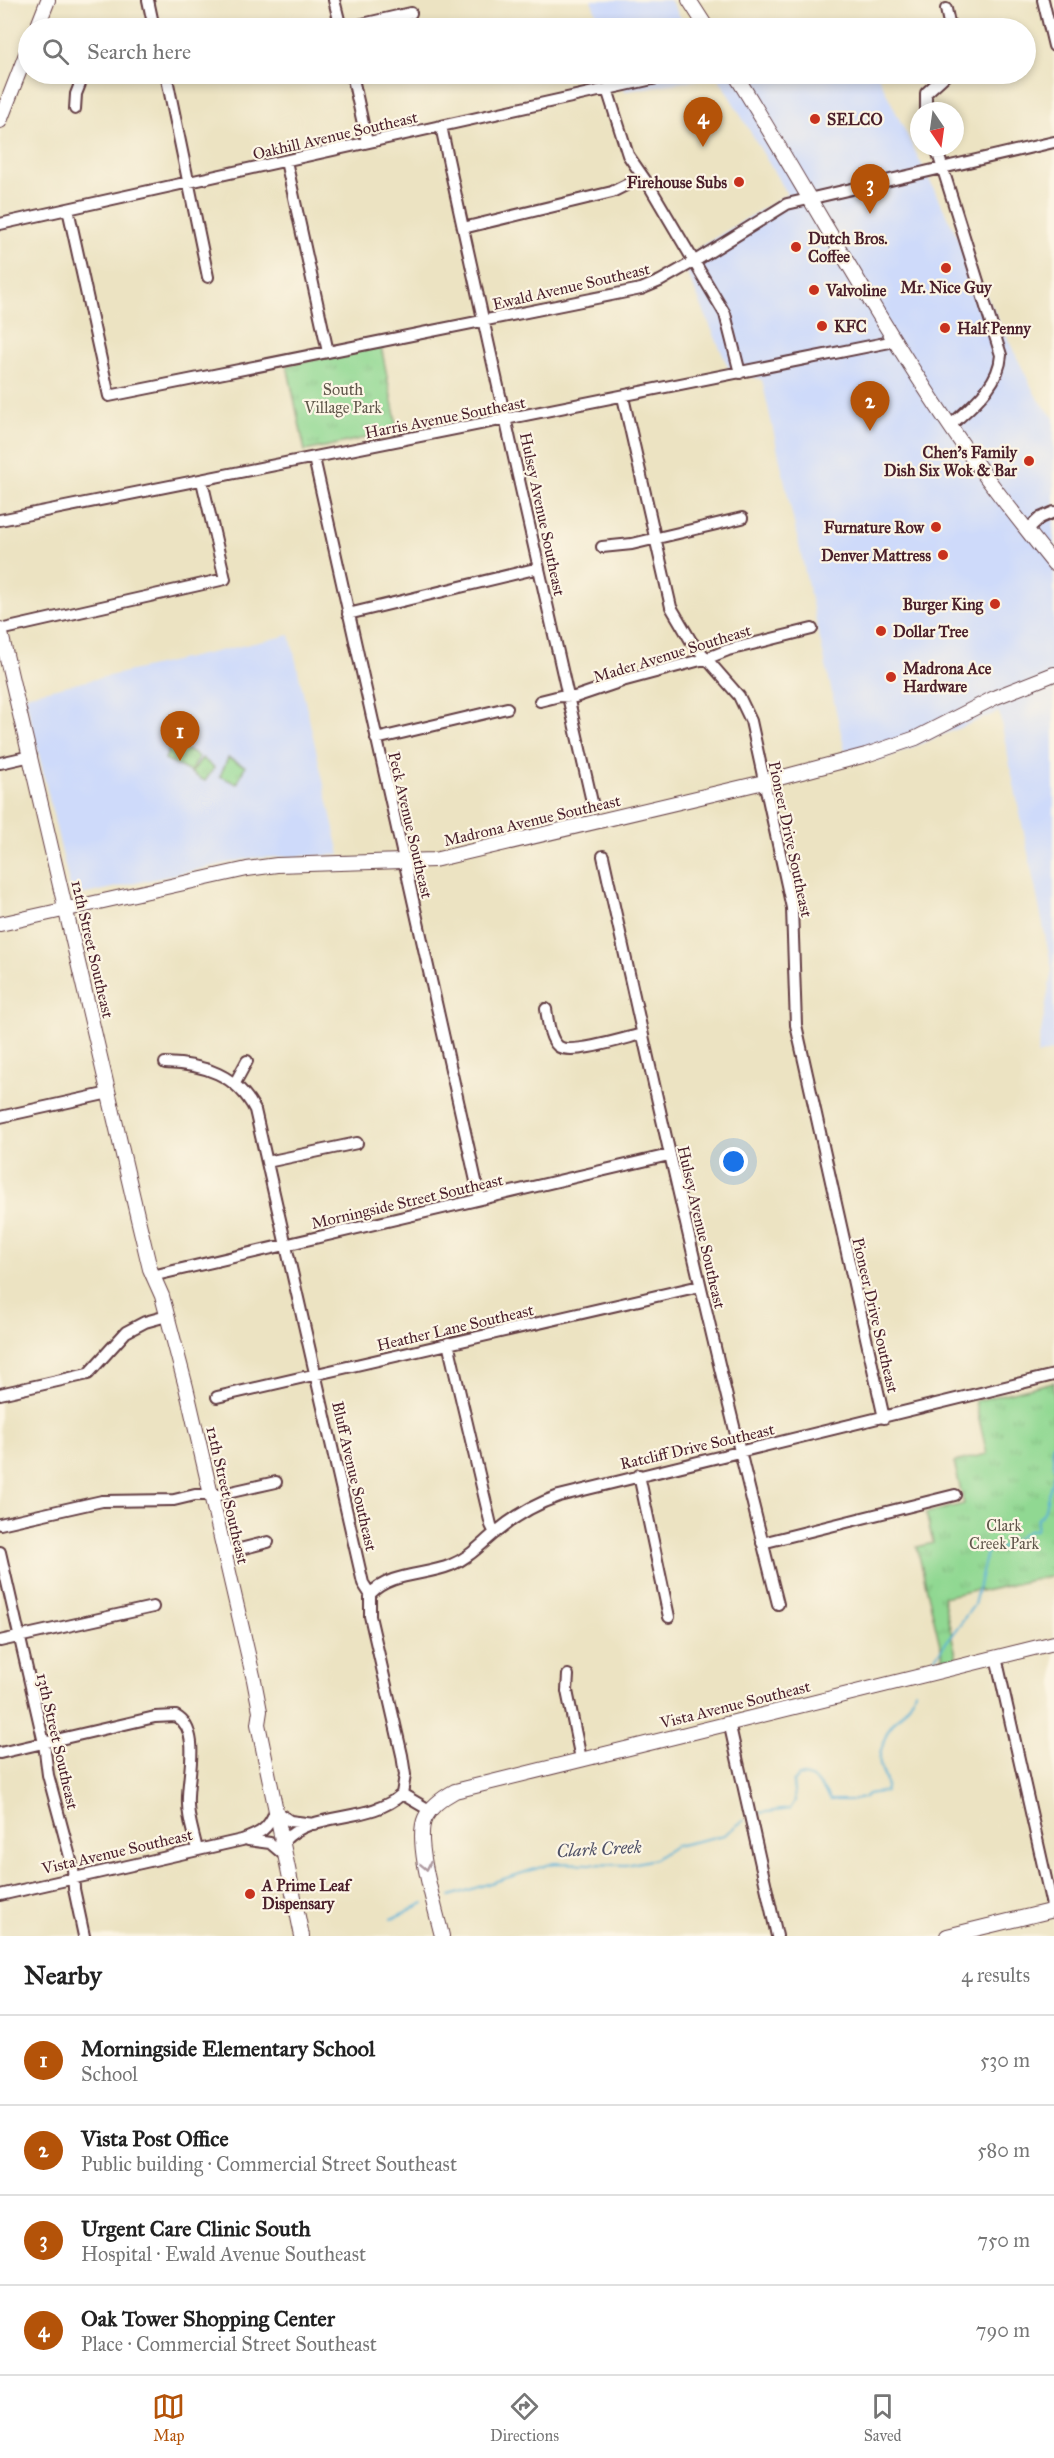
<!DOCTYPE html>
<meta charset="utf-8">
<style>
body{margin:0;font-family:"IM FELL Great Primer",serif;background:#f6f6f6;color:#222}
.compass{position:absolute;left:910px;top:102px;width:54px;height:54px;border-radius:50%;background:#fff;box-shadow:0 3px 9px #0003;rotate:167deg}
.you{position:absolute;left:734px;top:1162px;width:21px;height:21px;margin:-15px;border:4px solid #fff;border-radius:50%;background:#1a73e8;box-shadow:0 0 0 9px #1a73e833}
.badge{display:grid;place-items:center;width:39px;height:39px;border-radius:50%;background:#b45309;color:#fff;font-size:20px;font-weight:700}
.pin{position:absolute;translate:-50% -50px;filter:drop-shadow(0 2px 3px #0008)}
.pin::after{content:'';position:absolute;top:32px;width:21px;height:18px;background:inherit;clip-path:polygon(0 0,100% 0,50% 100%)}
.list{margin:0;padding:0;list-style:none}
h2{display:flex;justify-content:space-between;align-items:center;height:78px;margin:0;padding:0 24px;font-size:26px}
h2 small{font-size:20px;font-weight:400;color:#767676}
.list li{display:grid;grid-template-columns:39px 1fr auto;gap:18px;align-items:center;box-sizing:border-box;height:90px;padding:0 24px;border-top:2px solid #e0e0e0}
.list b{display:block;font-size:22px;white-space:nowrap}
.list p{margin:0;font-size:20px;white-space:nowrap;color:#767676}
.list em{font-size:20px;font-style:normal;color:#767676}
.icon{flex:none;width:33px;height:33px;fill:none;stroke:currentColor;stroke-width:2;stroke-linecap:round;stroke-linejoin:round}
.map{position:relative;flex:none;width:1054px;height:1936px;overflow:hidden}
.search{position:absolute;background:#fff;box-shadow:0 3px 9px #0003;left:18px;right:18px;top:18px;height:66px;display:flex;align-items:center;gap:15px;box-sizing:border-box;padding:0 21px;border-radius:33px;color:#767676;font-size:22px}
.sheet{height:438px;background:#fff}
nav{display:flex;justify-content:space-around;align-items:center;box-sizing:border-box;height:84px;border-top:2px solid #e0e0e0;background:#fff;font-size:16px;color:#767676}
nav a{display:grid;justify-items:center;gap:3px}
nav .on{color:#b45309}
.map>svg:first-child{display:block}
.built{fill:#cedafa}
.park{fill:url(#park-tufts);stroke:#6d7c5e;stroke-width:1.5}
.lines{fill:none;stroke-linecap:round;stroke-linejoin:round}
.stream{stroke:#5ab1d7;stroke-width:2}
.minor-casing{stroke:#623c42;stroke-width:14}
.major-casing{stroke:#623c42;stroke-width:16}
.minor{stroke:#fff;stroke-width:10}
.major{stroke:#fff;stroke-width:14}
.oneway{stroke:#ae9aa0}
.poi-dot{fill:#c8321e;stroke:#fcf5e5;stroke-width:2}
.labels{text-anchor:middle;stroke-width:4.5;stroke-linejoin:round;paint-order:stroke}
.poi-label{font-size:16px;font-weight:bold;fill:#4a1f2b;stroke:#fcf5e5;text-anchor:start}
.street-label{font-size:16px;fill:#4a1f2b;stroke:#fcf5e5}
.park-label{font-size:16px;fill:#5f564a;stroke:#fcf5e5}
.water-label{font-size:18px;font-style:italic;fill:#505267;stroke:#fcf5e5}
</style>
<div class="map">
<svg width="1054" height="1936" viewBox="0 0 1054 1936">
<defs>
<pattern id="park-tufts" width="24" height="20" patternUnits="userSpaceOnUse" patternTransform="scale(1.5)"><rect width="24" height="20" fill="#90d892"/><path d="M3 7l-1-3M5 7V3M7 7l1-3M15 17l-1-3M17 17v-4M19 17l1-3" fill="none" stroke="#7eb97e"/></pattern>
</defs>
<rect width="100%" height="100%" fill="#fcf5e5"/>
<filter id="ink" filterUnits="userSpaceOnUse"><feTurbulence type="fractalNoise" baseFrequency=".0167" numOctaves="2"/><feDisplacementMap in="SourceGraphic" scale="12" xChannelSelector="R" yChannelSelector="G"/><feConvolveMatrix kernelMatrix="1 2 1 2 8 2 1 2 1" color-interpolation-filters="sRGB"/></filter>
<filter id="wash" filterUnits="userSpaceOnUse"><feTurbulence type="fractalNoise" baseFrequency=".008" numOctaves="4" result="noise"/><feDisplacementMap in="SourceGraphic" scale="24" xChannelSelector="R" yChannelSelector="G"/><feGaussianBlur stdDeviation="1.35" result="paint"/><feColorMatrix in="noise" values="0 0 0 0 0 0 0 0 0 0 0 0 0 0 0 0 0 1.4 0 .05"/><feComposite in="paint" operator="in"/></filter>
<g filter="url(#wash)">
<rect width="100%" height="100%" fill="#ece3c2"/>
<path class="built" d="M591,0H670L687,28H602Z
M618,74H716L718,76L723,74H877L1036,396L1054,418V1050L1037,1055L1052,969L999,712L878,761L845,751L762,380L729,369L681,259L787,194L718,77L625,91Z
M290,635L340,855L251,858L81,895L74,894L70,887L25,695Z"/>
<path class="park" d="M381,346L398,431L305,451L287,365Z
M172,742L199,757L190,772L165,759Z
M202,758L214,768L205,781L191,773Z
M228,758L245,766L237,784L220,776Z
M1054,1382V1575L980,1592L979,1589L943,1597L957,1659L944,1662L917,1547L933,1543L926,1513L964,1504L954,1462L987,1454L975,1401Z"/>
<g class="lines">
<path class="stream" d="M1054,1441L1052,1447L1054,1468
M933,1660L974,1605L987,1552L1004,1547L1028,1531L1036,1530L1037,1520L1044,1512L1054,1472
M759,1813L790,1809L795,1801L793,1783L799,1776C817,1776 821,1787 830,1800H854L863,1798L868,1794L885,1791C891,1778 875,1770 881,1751C883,1745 885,1735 889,1729C897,1716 911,1708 915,1691
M450,1896L554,1863L626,1865L655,1859L675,1846L724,1835L744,1820
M391,1919L424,1903"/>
</g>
</g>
<g filter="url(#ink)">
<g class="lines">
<defs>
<path id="minor" d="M148,0L154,28
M334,0L341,28
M1043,0L1054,46
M946,9L950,28
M345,28L411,13
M166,74L208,277
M352,74L367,142
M607,89L628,155L650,187L725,314L740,373
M75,109L76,94L84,74
M926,111V93L947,74
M441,126C489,352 541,577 592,802
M936,147L1001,355C999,386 971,406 950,426
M286,161L328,352
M68,209L109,396L641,289L660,281L695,261L787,204L1054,142
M0,224L675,74
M463,228L612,192L642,177
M623,397L671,607L691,641L739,696L751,721L792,908L796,1025L884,1418
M314,458L480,1199
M0,520L895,341
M1027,530L1040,518L1054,512
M602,547L632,544L742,518
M348,614L539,568
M0,630L225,579L202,481
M540,701L560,696L575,697L622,681L708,658L728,650L812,629
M376,739L507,708
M0,763L31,756
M603,856C658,1106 715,1356 778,1604
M546,1009C548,1020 549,1038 558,1046C570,1056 625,1038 642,1034
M165,1063C204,1064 237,1075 255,1110L363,1583L370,1594V1616L402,1755L405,1775L402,1794
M235,1083L247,1061
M0,1117L109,1093
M267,1162L357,1143
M152,1276L669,1155
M448,1343L491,1525L495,1533
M0,1394L88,1374L126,1332L145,1322L167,1316
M217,1397L700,1286
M639,1475L669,1617
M0,1524L102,1501L174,1500L195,1495H218L276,1482
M762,1543L955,1495
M0,1552L44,1743L48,1775L73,1868L74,1889L84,1936
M224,1553L268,1542
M370,1594C391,1572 425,1576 451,1565C469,1558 481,1544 496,1532C515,1516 535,1504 559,1496L1054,1375
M0,1641L153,1607
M996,1657L1053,1910
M568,1675L567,1691L581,1759
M729,1722L777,1936
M0,1753L155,1717L176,1716C203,1731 186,1780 188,1804C188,1819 194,1835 197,1850
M402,1794L431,1811
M248,1840L270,1843L283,1854
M283,1849L284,1841C311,1810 370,1824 402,1794
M0,1895L242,1840C259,1834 269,1829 275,1811L290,1821L314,1824"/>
<path id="major" d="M689,0L707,28
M37,28L48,0
M735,74C807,191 873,312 950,426C982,474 1018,519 1054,564
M0,121L28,49
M0,629L138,1219L150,1269L162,1296L186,1387L254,1680L260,1711L258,1724L302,1936
M0,924L247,869L277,865L434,860L764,782L866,755L916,738L996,697L1054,674
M442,1936C436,1910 414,1841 425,1818C431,1806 444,1797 455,1791L1054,1643
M947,1936L1054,1910"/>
</defs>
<use href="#minor" class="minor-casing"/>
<use href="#major" class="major-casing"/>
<use href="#minor" class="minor"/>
<use href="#major" class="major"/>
</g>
<defs><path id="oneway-chevron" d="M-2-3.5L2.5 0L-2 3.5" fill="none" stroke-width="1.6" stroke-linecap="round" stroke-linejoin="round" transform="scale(1.5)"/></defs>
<use class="oneway" href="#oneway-chevron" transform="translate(426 1866) rotate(78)"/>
</g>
<g class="poi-dot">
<circle cx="815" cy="119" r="6"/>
<circle cx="739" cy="182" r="6"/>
<circle cx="796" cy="247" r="6"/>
<circle cx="946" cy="268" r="6"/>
<circle cx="814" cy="290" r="6"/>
<circle cx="822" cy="326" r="6"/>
<circle cx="945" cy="328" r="6"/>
<circle cx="1029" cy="461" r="6"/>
<circle cx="936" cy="527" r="6"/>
<circle cx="943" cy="555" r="6"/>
<circle cx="995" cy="604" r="6"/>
<circle cx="881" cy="631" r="6"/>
<circle cx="891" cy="677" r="6"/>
<circle cx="250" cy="1894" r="6"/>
</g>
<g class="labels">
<g class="poi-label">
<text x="827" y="125">SELCO</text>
<text x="727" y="188" text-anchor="end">Firehouse Subs</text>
<text x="808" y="244">Dutch Bros.<tspan x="808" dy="18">Coffee</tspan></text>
<text x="946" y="293" text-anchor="middle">Mr. Nice Guy</text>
<text x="826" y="296">Valvoline</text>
<text x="834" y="332">KFC</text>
<text x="957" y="334">Half Penny</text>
<text x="1017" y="458" text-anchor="end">Chen’s Family<tspan x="1017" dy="18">Dish Six Wok &amp; Bar</tspan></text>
<text x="924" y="533" text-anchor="end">Furnature Row</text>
<text x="931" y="561" text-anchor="end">Denver Mattress</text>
<text x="983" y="610" text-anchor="end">Burger King</text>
<text x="893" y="637">Dollar Tree</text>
<text x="903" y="674">Madrona Ace<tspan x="903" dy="18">Hardware</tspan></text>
<text x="262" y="1891">A Prime Leaf<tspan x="262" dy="18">Dispensary</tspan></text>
</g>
<g class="street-label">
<text transform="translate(335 135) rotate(-13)" y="6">Oakhill Avenue Southeast</text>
<text transform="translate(571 286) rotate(-13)" y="6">Ewald Avenue Southeast</text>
<text transform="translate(445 417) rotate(-11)" y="6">Harris Avenue Southeast</text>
<text transform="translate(543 514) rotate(78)" y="6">Hulsey Avenue Southeast</text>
<text transform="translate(672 653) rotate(-17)" y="6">Mader Avenue Southeast</text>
<text transform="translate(532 820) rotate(-13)" y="6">Madrona Avenue Southeast</text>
<text transform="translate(411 825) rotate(77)" y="6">Peck Avenue Southeast</text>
<text transform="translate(791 839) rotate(78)" y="6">Pioneer Drive Southeast</text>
<text transform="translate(93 949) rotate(77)" y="6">12th Street Southeast</text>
<text transform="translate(407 1201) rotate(-13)" y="6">Morningside Street Southeast</text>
<text transform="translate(702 1227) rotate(77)" y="6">Hulsey Avenue Southeast</text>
<text transform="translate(876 1315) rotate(77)" y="6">Pioneer Drive Southeast</text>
<text transform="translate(455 1327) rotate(-13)" y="6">Heather Lane Southeast</text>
<text transform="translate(697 1446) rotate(-13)" y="6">Ratcliff Drive Southeast</text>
<text transform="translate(355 1476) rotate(77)" y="6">Bluff Avenue Southeast</text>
<text transform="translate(228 1495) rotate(77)" y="6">12th Street Southeast</text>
<text transform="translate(735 1704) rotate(-14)" y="6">Vista Avenue Southeast</text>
<text transform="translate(58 1741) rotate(77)" y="6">13th Street Southeast</text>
<text transform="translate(117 1851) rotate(-13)" y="6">Vista Avenue Southeast</text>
</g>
<g class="park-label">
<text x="343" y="395">South<tspan x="343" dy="18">Village Park</tspan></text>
<text x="1004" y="1531">Clark<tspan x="1004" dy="18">Creek Park</tspan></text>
</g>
<g class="water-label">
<text transform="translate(599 1849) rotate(-3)" y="6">Clark Creek</text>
</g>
</g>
</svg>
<svg class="compass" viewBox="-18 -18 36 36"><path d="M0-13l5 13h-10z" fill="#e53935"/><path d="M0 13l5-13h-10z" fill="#767676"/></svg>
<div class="you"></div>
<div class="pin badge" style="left:180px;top:761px">1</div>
<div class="pin badge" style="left:870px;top:431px">2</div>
<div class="pin badge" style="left:870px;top:214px">3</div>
<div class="pin badge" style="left:703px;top:147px">4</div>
<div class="search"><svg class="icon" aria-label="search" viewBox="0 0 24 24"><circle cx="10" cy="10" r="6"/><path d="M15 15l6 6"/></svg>Search here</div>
</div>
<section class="sheet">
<h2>Nearby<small>4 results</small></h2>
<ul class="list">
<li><span class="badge">1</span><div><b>Morningside Elementary School</b><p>School</p></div><em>530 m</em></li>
<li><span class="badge">2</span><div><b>Vista Post Office</b><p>Public building · Commercial Street Southeast</p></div><em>580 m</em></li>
<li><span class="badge">3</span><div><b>Urgent Care Clinic South</b><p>Hospital · Ewald Avenue Southeast</p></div><em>750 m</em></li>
<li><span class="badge">4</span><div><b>Oak Tower Shopping Center</b><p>Place · Commercial Street Southeast</p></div><em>790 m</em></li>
</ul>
</section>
<nav>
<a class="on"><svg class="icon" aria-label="map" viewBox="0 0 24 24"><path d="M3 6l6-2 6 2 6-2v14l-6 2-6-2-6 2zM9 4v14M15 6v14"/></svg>Map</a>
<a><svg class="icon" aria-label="directions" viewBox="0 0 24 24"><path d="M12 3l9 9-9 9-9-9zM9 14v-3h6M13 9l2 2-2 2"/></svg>Directions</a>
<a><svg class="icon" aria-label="saved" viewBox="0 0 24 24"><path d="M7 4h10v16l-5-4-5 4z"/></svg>Saved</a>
</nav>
